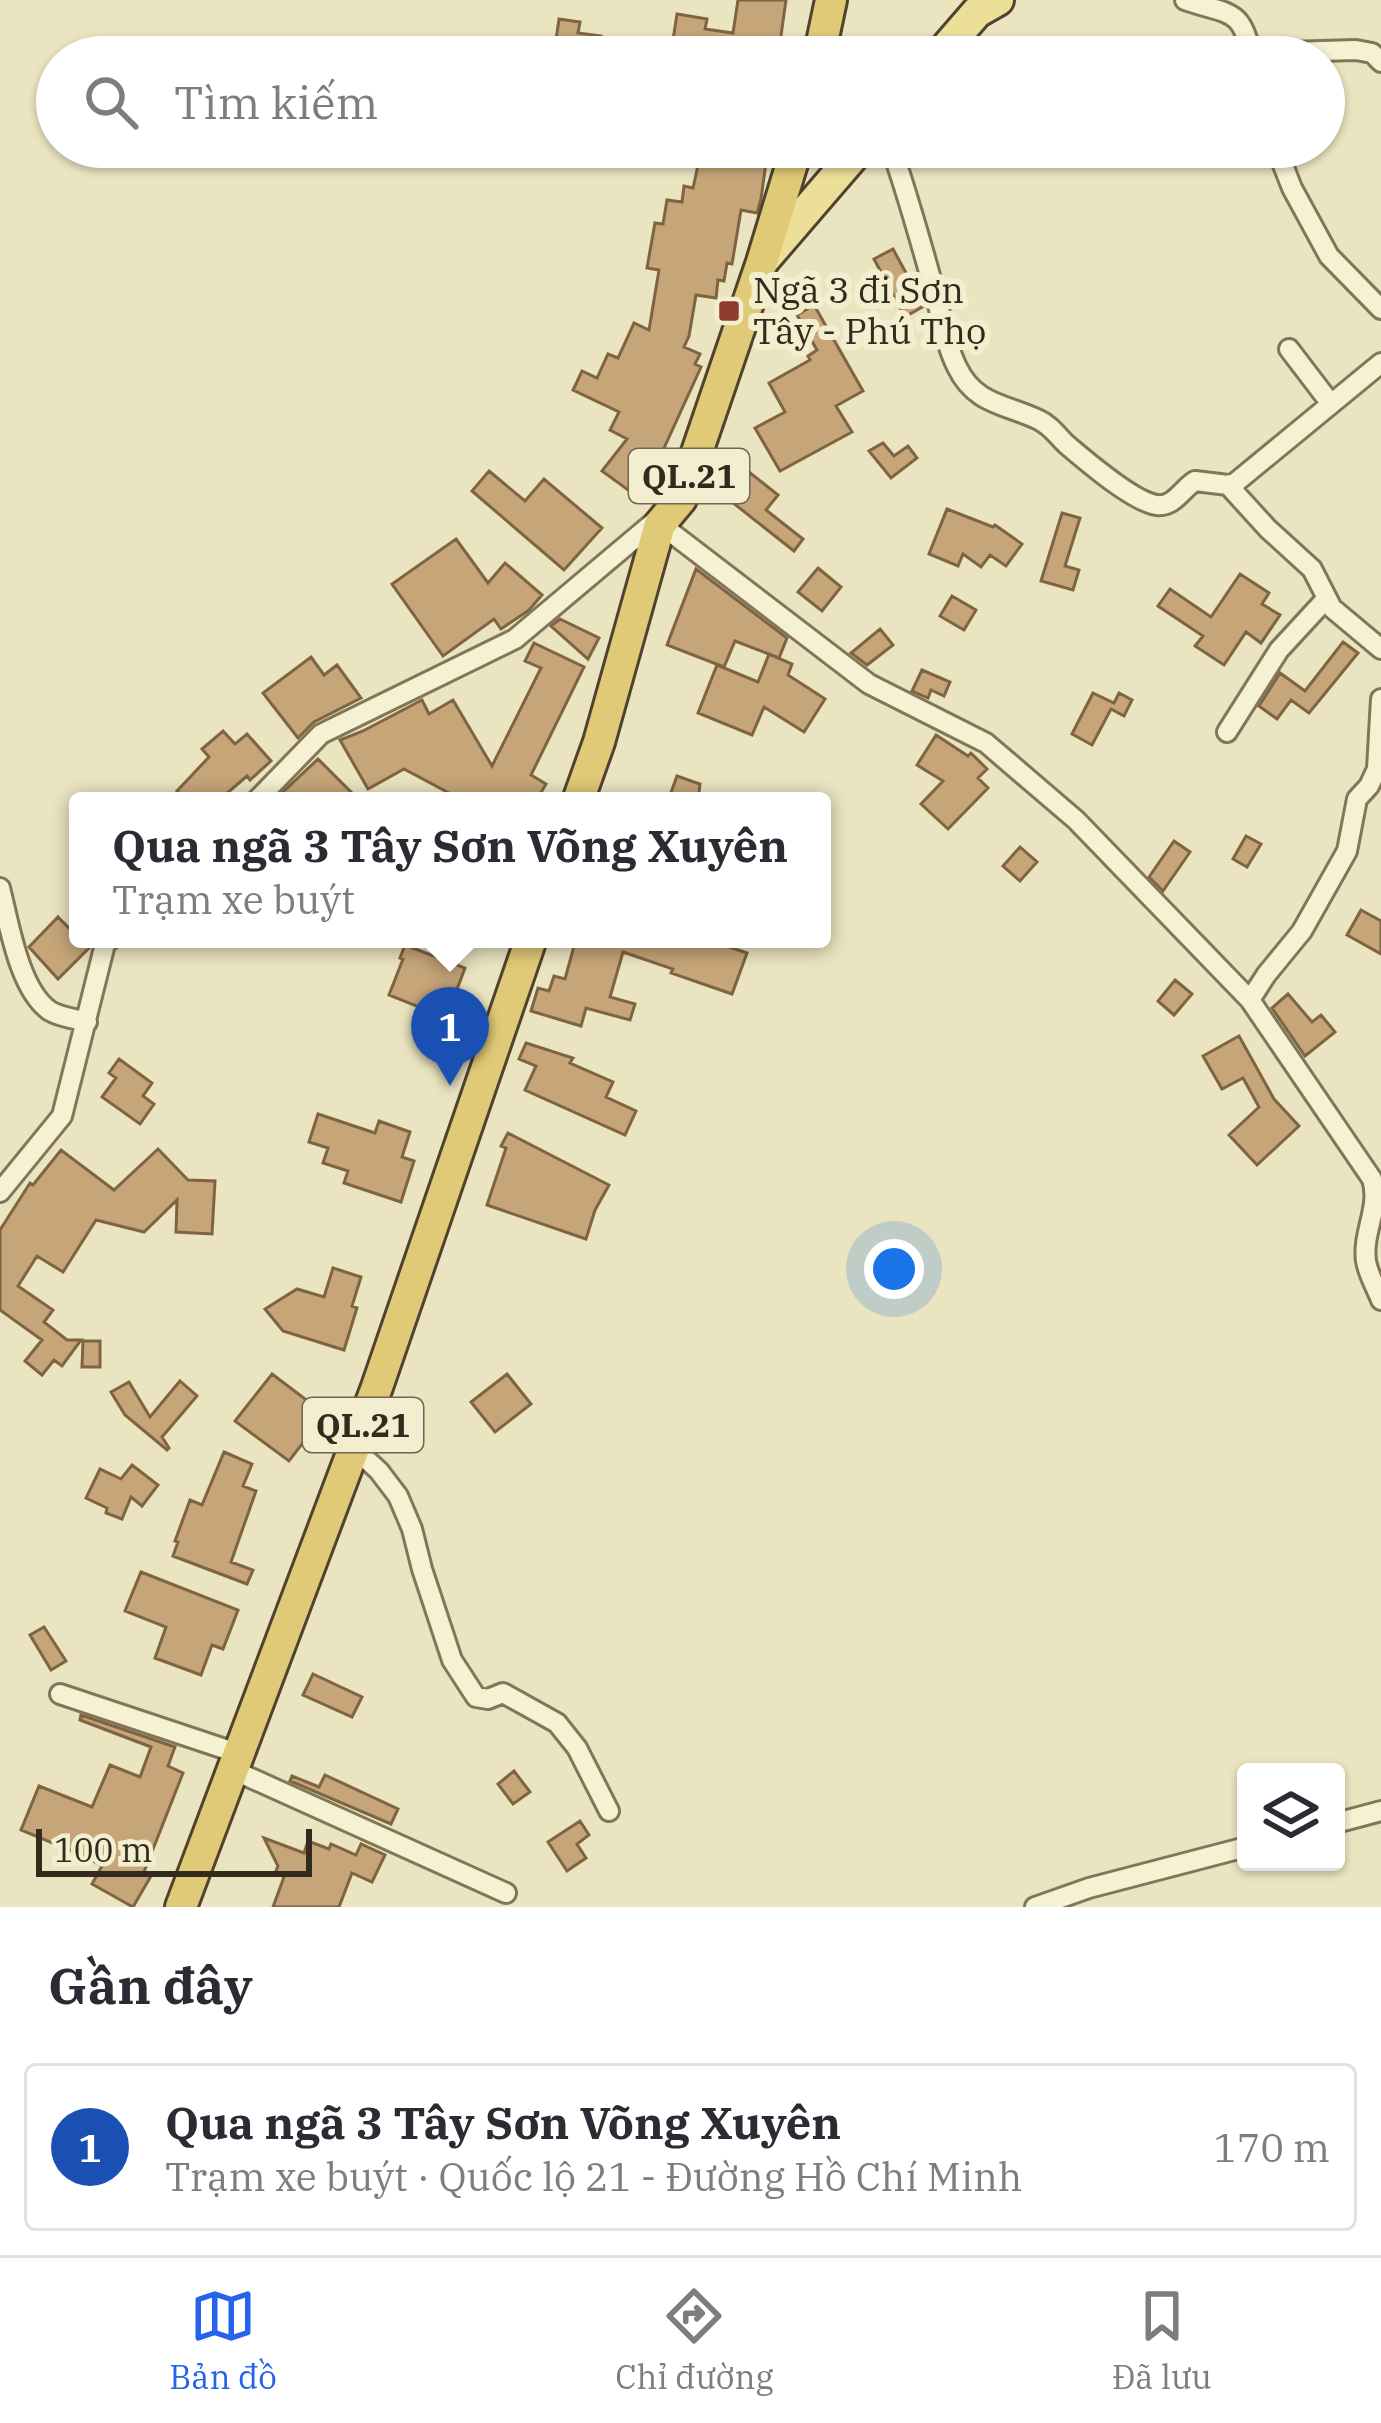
<!DOCTYPE html>
<html lang="vi">
<meta charset="utf-8">
<style>
body{margin:0;font-family:"IBM Plex Serif",serif;background:#f2f2f3;color:#2b2b33}
.controls{position:absolute;right:36px;bottom:36px;display:grid;overflow:hidden;border-radius:12px;box-shadow:0 3px 9px #0004}
.controls button{width:108px;height:108px;display:grid;place-items:center;padding:0;border:0;border-bottom:3px solid #e1e1e2;background:#fff;color:#2b2b33;font:60px sans-serif}
.scale{position:absolute;left:36px;bottom:30px;width:276px;box-sizing:border-box;padding-left:12px;border:6px solid #322b1d;border-top:0;font-size:33px;line-height:42px;white-space:nowrap;color:#322b1d;-webkit-text-stroke:9px #f2eecf;paint-order:stroke}
.you{position:absolute;left:894px;top:1269px;width:42px;height:42px;margin:-30px;border:9px solid #fff;border-radius:50%;background:#1a73e8;box-shadow:0 0 0 18px #1a73e833}
.badge{display:grid;place-items:center;width:78px;height:78px;border-radius:50%;background:#2563eb;color:#fff;font-size:39px;font-weight:700}
.pin{position:absolute;translate:-50% -99px;filter:drop-shadow(0 3px 6px #0008)}
.pin::after{content:'';position:absolute;top:63px;width:42px;height:36px;background:inherit;clip-path:polygon(0 0,100% 0,50% 100%)}
.popup{position:absolute;left:69px;top:792px;width:762px;height:156px;box-sizing:border-box;display:grid;place-content:center;border-radius:12px;background:#fff;filter:drop-shadow(0 3px 9px #0005);font-size:39px;white-space:nowrap;color:#7c7c81}
.popup b{font-size:45px;color:#2b2b33}
.popup::after{content:'';position:absolute;left:50%;top:100%;margin-left:-24px;border:24px solid transparent;border-top-color:#fff}
.list{margin:0;padding:0;list-style:none}
h2{display:flex;justify-content:space-between;align-items:center;height:156px;margin:0;padding:0 48px;font-size:51px}
h2 small{font-size:39px;font-weight:400;color:#7c7c81}
.list li{display:grid;grid-template-columns:78px 1fr auto;gap:36px;align-items:center;box-sizing:border-box;height:168px;margin:0 24px 24px;padding:0 24px;border:3px solid #e1e1e2;border-radius:12px}
.list b{display:block;font-size:45px;white-space:nowrap}
.list p{margin:0;font-size:39px;white-space:nowrap;color:#7c7c81}
.list em{font-size:39px;font-style:normal;color:#7c7c81}
.icon{flex:none;width:66px;height:66px;fill:none;stroke:currentColor;stroke-width:2;stroke-linecap:round;stroke-linejoin:round}
.map{position:relative;flex:none;width:1381px;height:1907px;overflow:hidden}
.search{position:absolute;background:#fff;box-shadow:0 3px 9px #0004;left:36px;right:36px;top:36px;height:132px;display:flex;align-items:center;gap:30px;box-sizing:border-box;padding:0 42px;border-radius:66px;color:#7c7c81;font-size:45px}
.sheet{height:348px;background:#fff}
nav{display:flex;justify-content:space-around;align-items:center;box-sizing:border-box;height:168px;border-top:3px solid #e1e1e2;background:#fff;font-size:33px;color:#7c7c81}
nav a{display:grid;justify-items:center;gap:6px}
nav .on{color:#2563eb}
.map>svg:first-child{display:block}
.building{fill:#c6a578;stroke:#7f6441;stroke-width:3}
.lines{fill:none;stroke-linecap:round;stroke-linejoin:round}
.minor-casing{stroke:#827659;stroke-width:24}
.primary-casing{stroke:#50432e;stroke-width:36}
.trunk-casing{stroke:#50432e;stroke-width:36}
.minor{stroke:#f6f1d2;stroke-width:18}
.primary{stroke:#ece099;stroke-width:30}
.trunk{stroke:#e0c977;stroke-width:30}
.poi-dot{fill:#8c3d2e;stroke:#f2eecf;stroke-width:4.5}
.labels{text-anchor:middle;stroke-width:12;stroke-linejoin:round;paint-order:stroke}
.shield{fill:#f2eecf;stroke:#6c6652;stroke-width:3}
.shield-label{font-size:33px;font-weight:bold;fill:#322b1d}
.poi-label{font-size:36px;fill:#322b1d;stroke:#f2eecf;text-anchor:start}
</style>
<div class="map">
<svg width="1381" height="1907" viewBox="0 0 1381 1907">
<rect width="100%" height="100%" fill="#eae4c0"/>
<path class="building" d="M738,0H786L778,57L725,54L726,49L673,40L677,14L707,19L705,29L733,33Z
M559,19L580,22L578,33L601,36L599,53L576,51L577,41L556,40Z
M702,147L768,148L761,199L757,213L741,210L732,264L727,263L724,281L718,280L716,298L696,295L689,336L684,347L700,354L695,364L701,367L654,470L635,495L602,471L627,439L610,430L619,412L573,390L582,371L597,378L608,354L618,358L634,323L649,330L659,270L647,268L655,223L663,224L667,200L682,202L684,186L693,188Z
M893,249L924,306L905,317L874,259Z
M814,305L863,391L836,406L852,432L780,471L755,428L785,412L769,383L810,360L808,356L817,350L797,315Z
M883,443L894,456L908,446L917,458L891,478L869,451Z
M739,464L778,495L766,510L803,539L794,551L718,491Z
M489,471L525,501L544,479L602,528L564,570L472,491Z
M947,509L993,527L995,525L1022,544L1006,566L990,555L981,567L963,554L958,566L929,554Z
M1062,513L1080,518L1065,566L1079,570L1073,590L1041,581Z
M456,539L488,583L505,563L542,595L529,610L501,629L494,619L443,656L392,584Z
M818,568L841,587L822,611L798,592Z
M696,569L787,638L779,658L735,641L724,667L667,645Z
M1240,574L1269,593L1262,604L1280,615L1261,643L1246,632L1224,665L1195,646L1203,636L1158,606L1170,589L1211,617Z
M952,596L976,610L964,630L940,616Z
M560,619L599,638L588,659L551,626Z
M880,629L893,645L867,665L851,653Z
M1343,642L1358,653L1309,713L1291,700L1277,719L1259,706L1280,673L1305,691Z
M534,643L584,667L531,775L546,784L536,801H464L404,769L368,789L340,740L363,731L422,700L429,714L453,700L492,766L541,668L525,661Z
M769,654L792,664L788,675L825,699L804,732L764,707L752,735L698,713L717,665L758,682Z
M311,657L324,675L337,665L361,698L314,722L298,738L263,693Z
M922,670L950,682L944,696L931,690L928,698L912,691Z
M1093,693L1114,703L1119,693L1132,700L1124,716L1111,709L1092,745L1072,734Z
M223,731L235,744L247,734L271,761L250,780L247,776L218,801H187L177,791L209,757L202,749Z
M936,735L968,756L971,753L987,769L978,778L988,788L948,829L921,804L943,781L917,765Z
M318,759L360,801H275L283,792Z
M677,776L700,784L698,801H668Z
M1246,836L1261,844L1247,867L1233,859Z
M1174,841L1190,852L1163,891L1149,877Z
M1020,847L1037,862L1020,881L1003,866Z
M1361,910L1381,921V954L1347,935Z
M58,917L89,948L58,979L29,947Z
M576,939H706L747,953L732,994L671,973L673,969L623,952L610,997L635,1004L630,1020L586,1008L581,1026L531,1011L538,988L549,991L554,976L565,979Z
M405,945L465,968L446,1018L389,995L403,959L400,958Z
M1175,980L1192,994L1174,1015L1158,1001Z
M1288,994L1312,1022L1321,1015L1335,1032L1305,1056L1272,1008Z
M1239,1036L1274,1099L1299,1126L1257,1165L1229,1135L1259,1107L1243,1078L1222,1089L1203,1056Z
M526,1043L573,1058L570,1063L613,1082L606,1097L636,1111L625,1135L525,1090L536,1066L519,1059Z
M119,1059L152,1083L143,1096L154,1104L140,1124L102,1097L116,1078L109,1073Z
M318,1114L375,1133L379,1121L410,1132L402,1157L414,1161L401,1202L344,1183L348,1171L323,1163L328,1148L309,1142Z
M508,1133L609,1185L595,1210L586,1239L487,1205L506,1148L501,1146Z
M158,1149L188,1180L215,1181L212,1234L176,1232L177,1200L144,1232L96,1220L63,1272L37,1256L18,1286L53,1310L44,1322L67,1340H81L62,1366L54,1360L42,1375L25,1361L42,1340L0,1310V1230L30,1183L33,1185L61,1150L114,1190Z
M333,1268L361,1277L352,1306L357,1308L344,1350L283,1331L265,1309L297,1289L324,1297Z
M83,1341H100V1367H82Z
M272,1374L325,1414L289,1461L235,1421Z
M507,1374L531,1404L495,1432L471,1402Z
M180,1381L197,1396L162,1437L169,1448L167,1450L125,1415L111,1392L129,1382L150,1417Z
M224,1452L252,1464L243,1486L256,1491L231,1562L253,1570L247,1584L173,1556L178,1542L175,1541L190,1500L202,1505Z
M132,1465L158,1485L142,1506L131,1497L122,1519L106,1513L107,1508L86,1498L100,1469L121,1479Z
M141,1572L238,1610L223,1649L212,1645L201,1675L155,1658L166,1627L125,1611Z
M44,1627L66,1661L51,1670L30,1635Z
M313,1674L362,1697L352,1717L303,1695Z
M81,1715L175,1747L168,1766L183,1773L144,1872L151,1876L133,1907L92,1884L102,1866L82,1855L21,1830L39,1786L92,1807L110,1765L140,1777L151,1747L80,1720Z
M514,1771L530,1792L513,1804L498,1784Z
M325,1775L398,1809L391,1824L290,1781L292,1776L319,1787Z
M580,1821L589,1835L577,1844L586,1858L567,1871L548,1842Z
M264,1838L304,1853L308,1841L329,1849L331,1844L356,1855L361,1844L385,1855L372,1882L352,1873L339,1907H273L284,1877L275,1873L278,1866Z"/>
<g class="lines">
<defs>
<path id="minor" d="M1185,0C1226,15 1243,6 1251,57
M1250,53L1356,50L1372,53L1381,62
M891,147C908,196 922,246 936,297C942,320 946,345 957,367C975,405 1006,404 1039,420C1050,425 1057,435 1066,444C1085,460 1133,502 1157,505C1174,507 1182,489 1195,481L1228,485L1235,483L1381,363
M1276,147L1292,188L1329,256L1381,309
M1289,349L1331,404
M1228,485L1268,529L1312,569L1332,608L1381,649
M660,524L869,684L986,743L1076,820L1250,1000L1372,1179C1381,1207 1362,1232 1366,1261C1368,1274 1376,1287 1381,1300
M1227,732L1279,650L1326,599
M256,801L321,734L515,639L660,517
M0,888C9,923 19,990 50,1011C60,1017 76,1019 87,1022
M1250,1000L1266,975L1302,931L1347,851L1357,799L1369,786L1377,769L1381,699
M0,1192L62,1116L105,944L111,939
M354,1448L379,1471L398,1496L412,1529L422,1569L452,1660L476,1697L488,1699L503,1693L557,1723L577,1748L609,1811
M60,1694L240,1754
M233,1770L506,1893
M1336,1823L1381,1811
M1035,1907L1089,1888L1246,1847"/>
<path id="primary" d="M938,57L977,12L998,0
M763,261L861,147"/>
<path id="trunk" d="M819,57L831,0
M578,801L599,742L660,524L681,499L762,262L797,147
M181,1907L377,1387L531,939"/>
</defs>
<use href="#minor" class="minor-casing"/>
<use href="#primary" class="primary-casing"/>
<use href="#trunk" class="trunk-casing"/>
<use href="#minor" class="minor"/>
<use href="#primary" class="primary"/>
<use href="#trunk" class="trunk"/>
</g>
<rect class="poi-dot" x="717" y="299" width="24" height="24" rx="6"/>
<g class="labels">
<g class="shield">
<rect x="629" y="449" width="120" height="54" rx="9"/>
<rect x="303" y="1398" width="120" height="54" rx="9"/>
</g>
<g class="shield-label">
<text x="689" y="488">QL.21</text>
<text x="363" y="1437">QL.21</text>
</g>
<g class="poi-label">
<text x="753" y="303">Ngã 3 đi Sơn<tspan x="753" dy="41">Tây - Phú Thọ</tspan></text>
</g>
</g>
</svg>
<div class="controls">
<button><svg class="icon" aria-label="layers" viewBox="0 0 24 24"><path d="M12 4l9 5-9 5-9-5zM3 14l9 5 9-5"/></svg></button>
</div>
<div class="scale">100 m</div>
<div class="you"></div>
<div class="pin badge" style="left:450px;top:1086px;background:#1a4fb4">1</div>
<div class="popup"><b>Qua ngã 3 Tây Sơn Võng Xuyên</b>Trạm xe buýt</div>
<div class="search"><svg class="icon" aria-label="search" viewBox="0 0 24 24"><circle cx="10" cy="10" r="6"/><path d="M15 15l6 6"/></svg>Tìm kiếm</div>
</div>
<section class="sheet">
<h2>Gần đây<small></small></h2>
<ul class="list">
<li><span class="badge" style="background:#1a4fb4">1</span><div><b>Qua ngã 3 Tây Sơn Võng Xuyên</b><p>Trạm xe buýt · Quốc lộ 21 - Đường Hồ Chí Minh</p></div><em>170 m</em></li>
</ul>
</section>
<nav>
<a class="on"><svg class="icon" aria-label="map" viewBox="0 0 24 24"><path d="M3 6l6-2 6 2 6-2v14l-6 2-6-2-6 2zM9 4v14M15 6v14"/></svg>Bản đồ</a>
<a><svg class="icon" aria-label="directions" viewBox="0 0 24 24"><path d="M12 3l9 9-9 9-9-9zM9 14v-3h6M13 9l2 2-2 2"/></svg>Chỉ đường</a>
<a><svg class="icon" aria-label="saved" viewBox="0 0 24 24"><path d="M7 4h10v16l-5-4-5 4z"/></svg>Đã lưu</a>
</nav>
